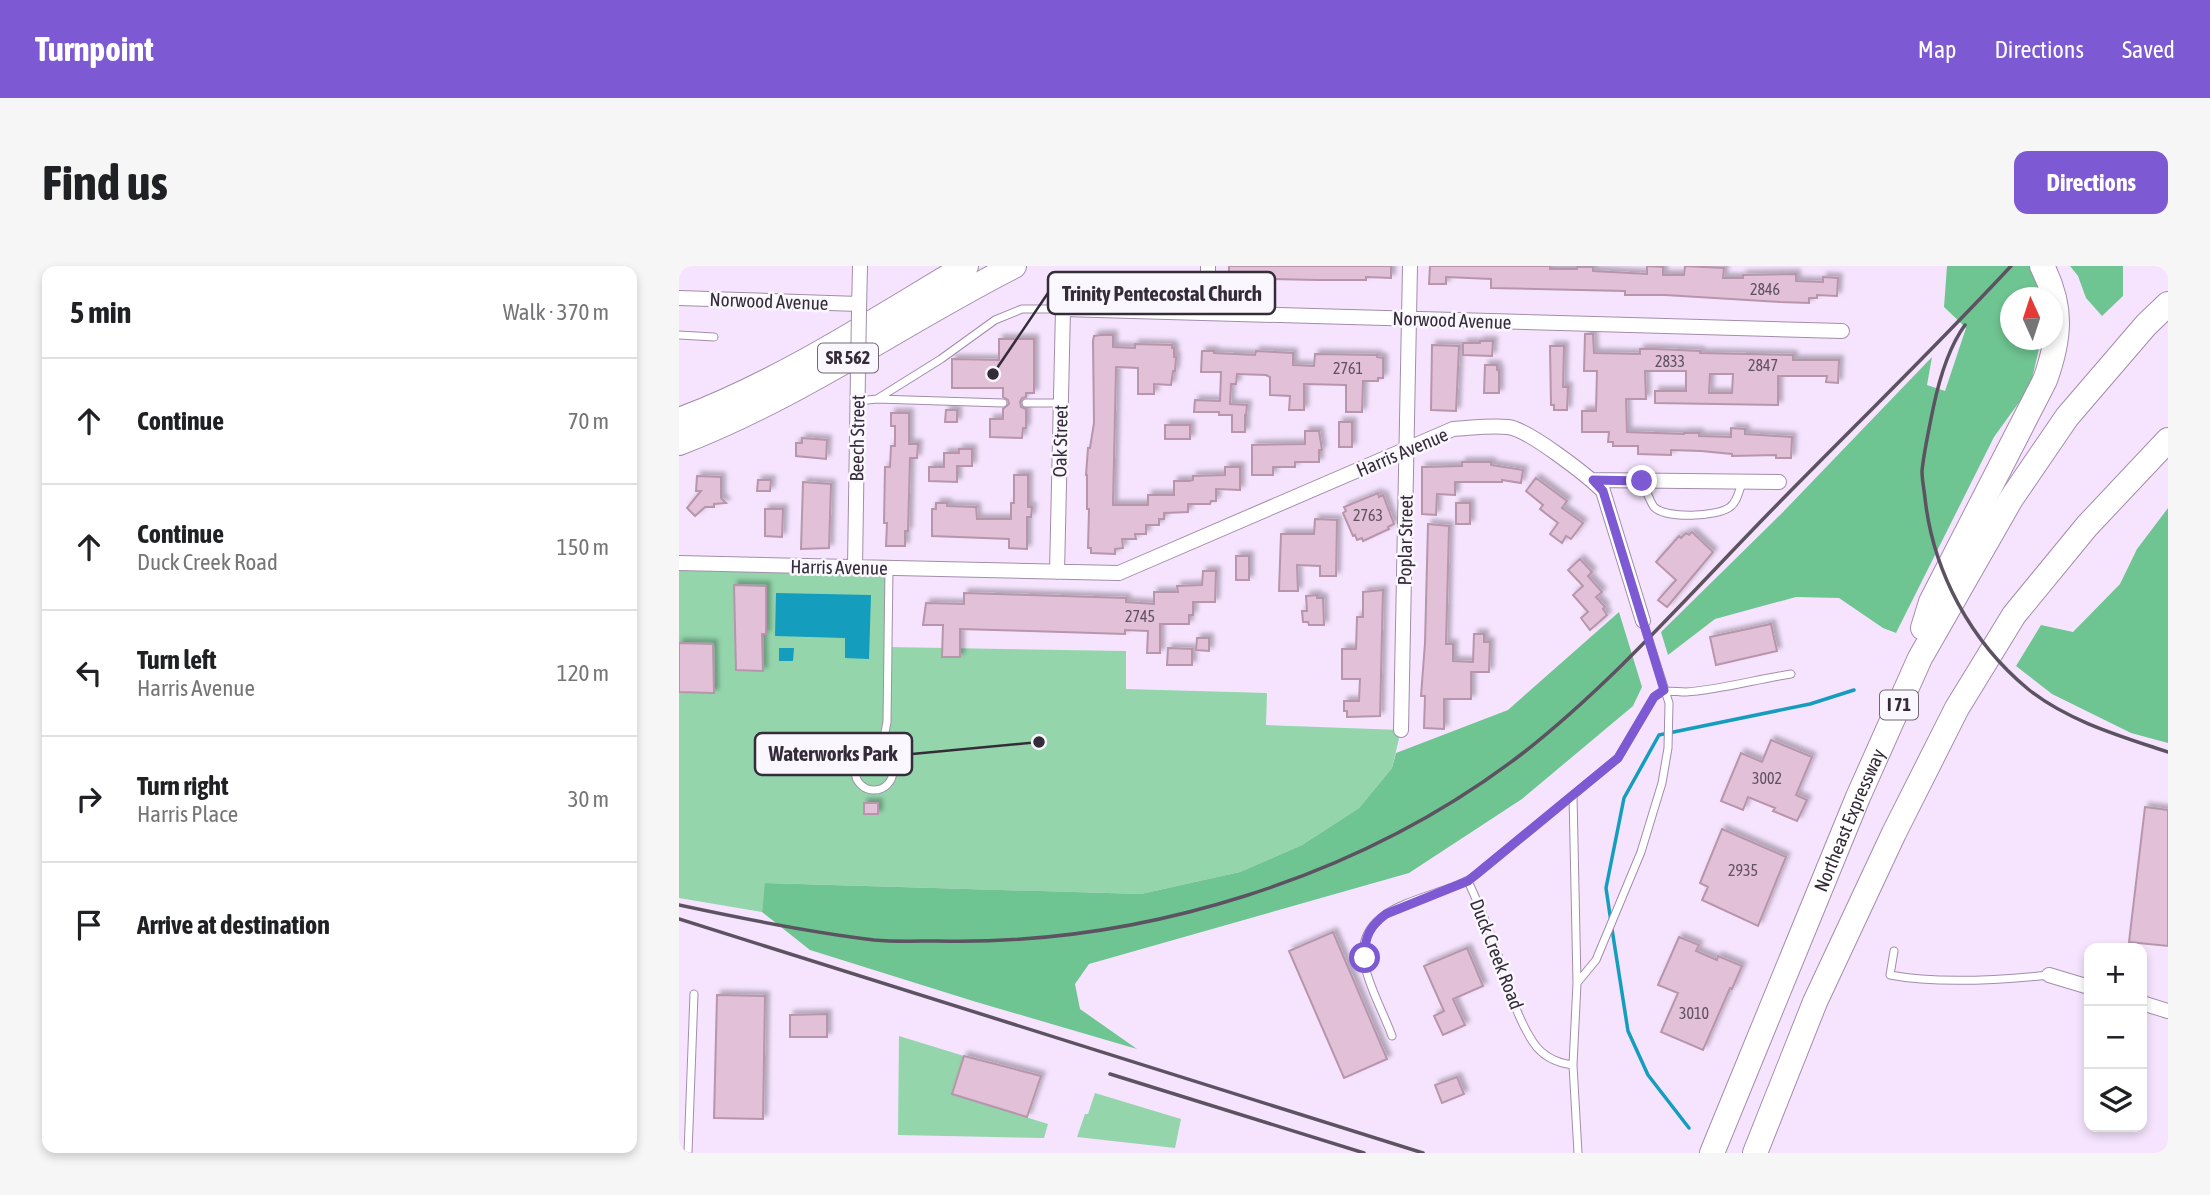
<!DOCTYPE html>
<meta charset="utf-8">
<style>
body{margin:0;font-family:"Asap Condensed",sans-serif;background:#f6f6f6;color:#202124}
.controls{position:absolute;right:21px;bottom:21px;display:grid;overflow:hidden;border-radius:14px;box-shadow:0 4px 10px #0003}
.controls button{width:63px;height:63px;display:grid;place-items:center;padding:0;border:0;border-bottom:2px solid #e0e0e0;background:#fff;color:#202124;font:35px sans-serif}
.compass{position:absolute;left:1321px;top:21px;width:63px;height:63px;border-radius:50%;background:#fff;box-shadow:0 4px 10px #0003;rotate:357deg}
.stop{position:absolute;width:21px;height:21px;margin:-16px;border:5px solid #7d5ad4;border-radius:50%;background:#fff}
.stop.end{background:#7d5ad4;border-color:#fff;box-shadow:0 2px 7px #0008}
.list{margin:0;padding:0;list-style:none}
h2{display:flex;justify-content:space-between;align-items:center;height:91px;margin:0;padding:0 28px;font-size:30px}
h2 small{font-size:23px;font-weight:400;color:#757577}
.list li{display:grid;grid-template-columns:46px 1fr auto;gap:21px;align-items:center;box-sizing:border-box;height:126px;padding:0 28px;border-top:2px solid #e0e0e0}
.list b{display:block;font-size:26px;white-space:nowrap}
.list p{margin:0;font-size:23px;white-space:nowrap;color:#757577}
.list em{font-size:23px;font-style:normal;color:#757577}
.icon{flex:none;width:38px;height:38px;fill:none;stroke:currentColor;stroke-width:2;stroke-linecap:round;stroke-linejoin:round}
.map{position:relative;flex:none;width:1489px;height:887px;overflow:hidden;border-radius:14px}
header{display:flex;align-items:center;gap:42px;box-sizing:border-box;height:98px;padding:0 35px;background:#7d5ad4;color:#fff}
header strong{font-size:33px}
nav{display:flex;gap:38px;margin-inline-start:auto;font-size:24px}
.intro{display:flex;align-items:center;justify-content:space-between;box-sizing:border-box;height:168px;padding:0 42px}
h1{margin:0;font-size:49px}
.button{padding:18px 32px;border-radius:14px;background:#7d5ad4;color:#fff;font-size:24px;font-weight:700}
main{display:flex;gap:42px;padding:0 42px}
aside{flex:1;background:#fff;border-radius:14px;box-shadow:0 4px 10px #0003}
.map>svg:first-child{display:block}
.green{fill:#94d5ac}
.forest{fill:#6fc591}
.water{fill:#149dbc}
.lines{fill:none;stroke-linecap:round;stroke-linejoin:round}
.stream{stroke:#149dbc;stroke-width:3.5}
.building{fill:#e2c0d7;stroke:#b796ac;stroke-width:2;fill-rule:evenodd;filter:url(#shadow)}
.service-casing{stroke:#a28dab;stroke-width:9}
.minor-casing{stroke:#a28dab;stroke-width:16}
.motorway-casing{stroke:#a28dab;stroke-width:26}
.service{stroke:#fff;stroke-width:7}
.minor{stroke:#fff;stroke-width:14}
.motorway{stroke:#fff;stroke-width:24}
.rail{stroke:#5c5261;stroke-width:3.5}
.minor-bridge-casing{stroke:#a28dab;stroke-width:16;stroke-linecap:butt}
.minor-bridge{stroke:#fff;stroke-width:14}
.route{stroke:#7d5ad4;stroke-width:9}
.labels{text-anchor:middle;stroke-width:5;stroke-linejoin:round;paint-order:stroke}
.number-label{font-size:16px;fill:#605160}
.shield{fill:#fbf7fe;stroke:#706973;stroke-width:2}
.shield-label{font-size:18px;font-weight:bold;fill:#342c38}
.street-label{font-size:19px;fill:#342c38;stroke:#fbf7fe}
.leader{fill:none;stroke:#342c38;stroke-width:2.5}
.callout-dot{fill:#342c38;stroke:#fbf7fe;stroke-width:2.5}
.callout{fill:#fbf7fe;stroke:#342c38;stroke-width:2.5}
.callout-label{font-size:21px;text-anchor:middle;font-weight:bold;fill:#342c38}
</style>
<header>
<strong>Turnpoint</strong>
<nav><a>Map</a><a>Directions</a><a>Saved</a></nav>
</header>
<div class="intro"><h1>Find us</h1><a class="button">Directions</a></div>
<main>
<aside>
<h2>5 min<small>Walk · 370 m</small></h2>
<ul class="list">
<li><svg class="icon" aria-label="ahead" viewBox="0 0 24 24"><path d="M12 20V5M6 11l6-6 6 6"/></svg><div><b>Continue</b></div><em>70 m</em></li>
<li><svg class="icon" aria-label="ahead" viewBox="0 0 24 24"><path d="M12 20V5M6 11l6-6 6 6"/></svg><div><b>Continue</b><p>Duck Creek Road</p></div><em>150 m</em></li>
<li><svg class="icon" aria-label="left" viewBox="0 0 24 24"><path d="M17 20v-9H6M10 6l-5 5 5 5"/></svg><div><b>Turn left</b><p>Harris Avenue</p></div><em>120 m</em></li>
<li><svg class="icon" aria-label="right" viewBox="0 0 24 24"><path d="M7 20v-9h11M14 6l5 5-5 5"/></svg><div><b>Turn right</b><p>Harris Place</p></div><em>30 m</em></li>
<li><svg class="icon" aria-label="arrive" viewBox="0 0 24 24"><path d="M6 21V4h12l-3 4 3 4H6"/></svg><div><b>Arrive at destination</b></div></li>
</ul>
</aside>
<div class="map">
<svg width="1489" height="887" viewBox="0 0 1489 887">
<defs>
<filter id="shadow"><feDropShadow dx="4" dy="-4" stdDeviation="2" flood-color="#0004"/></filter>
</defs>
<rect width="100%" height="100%" fill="#f6e4fe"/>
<path class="green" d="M0,297L210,302L209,381L447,385V423L588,427L587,459L722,464L713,502L680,542L623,579L561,606L462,628L87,617L83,646L0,632Z
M220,770L285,790L273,828L369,858L365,872L219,869Z
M416,827L502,853L496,882L398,871L406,848H409Z"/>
<path class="forest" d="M1268,0H1352L1357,7L1362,31L1332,32V74H1362L1351,121L1315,171L1217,367L1204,362L1160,332L1117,331L1036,353L989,389L982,366L1104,246L1253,91L1248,119L1266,125L1287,62L1265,41Z
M1391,0H1444V30L1423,50L1407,32L1399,10Z
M1489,242V477L1452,467L1373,428L1337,400L1362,359L1394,366L1441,318L1458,283Z
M940,346L963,421L954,440L843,533L730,607L410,698L396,718L401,743L458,783L294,735L131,684L83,646L86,617L462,628L561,606L623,579L680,542L713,502L717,487L829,444Z"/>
<path class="water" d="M97,327L192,329L190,393L166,392V372L96,370Z
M100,382H115L114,395H100Z"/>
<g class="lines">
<path class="stream" d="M932,656L927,622L945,532L980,469L1131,438L1175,424
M933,663L949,765L969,809L1010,862"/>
</g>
<path class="building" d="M550,0H712V12L687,11V14H639L550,12Z
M751,0H871V3H898V1H914V5L968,8V0L984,1V9H1005L1006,0L1045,2L1044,12H1064V9L1117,8V15L1144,16V11L1159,12L1158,30L1138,29V32H1130V37L1101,36L986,29H946V25L812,22V13L767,11V18H750Z
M906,68H914L915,87L961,88V83H976L1021,85V87L1114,89V94H1160L1159,117L1147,116L1148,110H1099V139L976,137V125H1007V105H966L967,133H947L948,166L1005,168V167H1020V170L1052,171V162L1066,163V168L1113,171L1112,192H1097V189L1053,190V188L1022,185L992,184V189L959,188V180H934V176H929L930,166H903V145H917L918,105H905ZM1031,108H1054L1053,127H1030Z
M422,69H434V81L456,82V78L493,79V82H495V91H497L496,105H494L492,119L475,118V128H459V102L437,101L434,239H469V229H495V215H510L514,214V210L546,209V201H561V224L537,223V235H532L531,238H509V246L485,247V253H480V259H467V268H456L457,273H443L444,282L436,283V288L412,287V282H409L410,243H408V209H407L409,182H411L415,157L414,75L415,70Z
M320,73H355V127H347V131L343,132L341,136L342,141L347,143V162H344L343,172L311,171V153H324V143L330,138L329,134L324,131V122H273V93L320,94Z
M801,75H814L813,90L784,89V77H801Z
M753,79L780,80L777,145L752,144Z
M871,80H885L884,121H889L888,144H875V139H872Z
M523,85H535V87L576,89L577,85L614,87V99L635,100L636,88L698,89V91L704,92V112H699V115H684L683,146H667V119L625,118V144H610L611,130L591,129V111L587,109L558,108L557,118H552L551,138L568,139L567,149H566V166H553V149H540V146H515L516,134L541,135L542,106H522Z
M806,99H818V104H820V127H805Z
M267,144H278V156H266Z
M212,147H230V178H239L238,192H231L229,265H226V280H207L208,257H205L206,201H211L212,180H216V160H212Z
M660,156H673V181H660Z
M486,159H511V173H486Z
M626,165H640L643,184H640V196H616V201H594V209H573V179L626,178Z
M123,172L148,174L147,193L117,190V177H123Z
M280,183H293V200H278V216L250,215V201H265V187H280Z
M783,196H812V199L844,204L842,217L823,214V216H776V229L758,228L757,249L743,248V201L783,200Z
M335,209H349V241H353L352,251H348V283L330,282V273L253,270V243H257V237H268V240L297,241L298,253H332V237H335Z
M18,210L42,211V232L47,237L35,238V241H26L16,250L8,242L22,225H17Z
M857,212L888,235L883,242L904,257L892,273L887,270L883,277L871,268L879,257L861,243L864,239L847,225Z
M79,214H92L91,225H78Z
M124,216L152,218L150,282L122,283Z
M699,227L700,231L704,229L715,258L709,261L710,263L684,275L683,272L678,274L676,269L674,270L664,247L667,245L665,241Z
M777,237H791V258H777Z
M86,243H104L103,271L86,270Z
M636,253L658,254L657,310H641V300L618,299L619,325H600L602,268H635Z
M749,258L770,260L767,378H774V395L794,396L795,368H805V376H811L810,406H792V433H765V463L745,462L746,430H742L746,377Z
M1013,266L1034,286L988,341L979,334L997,314L977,296L1000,270L1002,272L1007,267L1010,269Z
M557,290H570V314H557Z
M901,293L913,306L909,310L923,326L917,331L926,341L924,343L928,349L911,364L902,352L909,346L894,329L904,320L889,304Z
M524,305H537L536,336H514V349H510V358H481V387H468L469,365L446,364V368L281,363V391H263L264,359H244L247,337L285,338V327L447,332V336L475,338V326H499L498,320L523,319Z
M55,319L87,320V368H83L84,405L57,404Z
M704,324L701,450L668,451V445H665V435H680L681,413H663V383H677L678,351H684V326Z
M638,329V332H644L645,359H630L629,356H624L623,345H628L627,330Z
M1092,358L1098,385L1037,399L1031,371Z
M518,372H530V385L517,384Z
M0,377L34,378L35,427L0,426Z
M489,382L513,383V399H488Z
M1092,474L1133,491L1117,529L1128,534L1118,555L1094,545L1096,542L1069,531L1064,544L1042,535L1062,487L1083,496Z
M185,537H199V548H185Z
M1466,541L1489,544V680L1450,676Z
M1043,563L1107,591L1079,660L1023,634L1029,621L1021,617Z
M654,666L708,793L665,812L610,685Z
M1000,671L1020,679L1017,685L1038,694L1039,690L1063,700L1053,723L1051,722L1024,784L982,766L999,727L979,719Z
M788,682L804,720L774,733L786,759L764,769L755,750L765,745L745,700Z
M38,729L86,730L84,853L35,852Z
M148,748V771H111V749Z
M285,790L362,810L348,851L273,828Z
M778,811L785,828L763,837L756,819Z"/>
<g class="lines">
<defs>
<path id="service" d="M0,69L35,71
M198,133L324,137
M179,135L198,133L262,93L316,54L343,43H384
M347,137H382
M963,215C967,223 970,234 975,241C987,253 1038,251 1051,241C1058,236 1060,225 1063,217
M176 505a19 19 0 1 1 38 0a19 19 0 1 1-38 0Z
M202,487L208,456L210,302
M894,529L898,717L894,799L899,887
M789,615C801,641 812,668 821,695C830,722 838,752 854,776C863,790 878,797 894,799
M1215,685L1211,709C1258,718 1322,714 1370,709
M898,717L917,694L962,586L983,517L989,482L990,437L964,355
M713,770C705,748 693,727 687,704C669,640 748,635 787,615C795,612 802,604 809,599L939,492L975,431C986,422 994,426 1007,426C1039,424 1079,413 1112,408
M9,887L15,728"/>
<path id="minor" d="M0,32L180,38
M180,45L181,0
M529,46V0
M913,214L1100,216
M0,297L440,307L774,163C792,162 811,159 829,161C849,163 909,210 924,225L964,355
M176,301L179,105
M378,306L384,43L1163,65
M722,464L731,0
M1370,709L1410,721
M1463,737L1489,745"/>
<g id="motorway">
<path d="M0,154C102,116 194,55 287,0"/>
<path d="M0,177C118,132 223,57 335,0"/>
<path d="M1244,362L1252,336L1366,114C1381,72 1384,41 1363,0"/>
<path id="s1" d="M1033,887L1179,531L1241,392L1332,233L1388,151L1467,59L1489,38"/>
<path d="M1076,887L1136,736L1215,567L1278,442L1335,349L1408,260L1489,174"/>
</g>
</defs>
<use href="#service" class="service-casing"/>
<use href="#minor" class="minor-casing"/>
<use href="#motorway" class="motorway-casing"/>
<use href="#service" class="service"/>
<use href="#minor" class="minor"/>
<use href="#motorway" class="motorway"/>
<path class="rail" d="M1286,59C1269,82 1260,114 1254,143C1250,163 1245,185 1243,205C1243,214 1245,223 1246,232C1254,306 1292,376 1349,423C1389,455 1441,470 1489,486
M0,639C65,653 129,666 195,674C216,676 238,675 258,675C462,680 682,612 844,487C933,417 1009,330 1088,249C1169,166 1253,85 1332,0
M0,653L744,887
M431,808L685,887"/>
<defs>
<path id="minor-bridge" d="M179,105L180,45"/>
</defs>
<use href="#minor-bridge" class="minor-bridge-casing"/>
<use href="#minor-bridge" class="minor-bridge"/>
</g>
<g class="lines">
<path class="route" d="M686,692C685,671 691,660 707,648L789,615L939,492L975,431L985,424L924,225L914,214L963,215"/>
</g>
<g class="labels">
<g class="number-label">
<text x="1086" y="29">2846</text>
<text x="991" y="101">2833</text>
<text x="1084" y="105">2847</text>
<text x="669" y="108">2761</text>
<text x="689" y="255">2763</text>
<text x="461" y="356">2745</text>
<text x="1088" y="518">3002</text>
<text x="1064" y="610">2935</text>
<text x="1015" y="753">3010</text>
</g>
<g class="shield">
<rect x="139" y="77.5" width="60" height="29" rx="5"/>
<rect x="1201" y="424.5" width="38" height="29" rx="5"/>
</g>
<g class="shield-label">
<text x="169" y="98">SR 562</text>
<text x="1220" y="445">I 71</text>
</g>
<g class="street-label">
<text transform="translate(90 35) rotate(2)" y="7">Norwood Avenue</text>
<text transform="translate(773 54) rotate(2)" y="7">Norwood Avenue</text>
<text transform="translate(178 172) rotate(-89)" y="7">Beech Street</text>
<text transform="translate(381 175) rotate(-89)" y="7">Oak Street</text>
<text transform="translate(723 186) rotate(-23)" y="7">Harris Avenue</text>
<text transform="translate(726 274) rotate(-89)" y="7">Poplar Street</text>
<text transform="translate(160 301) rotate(1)" y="7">Harris Avenue</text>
<text dy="7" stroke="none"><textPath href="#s1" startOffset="360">Northeast Expressway</textPath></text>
<text transform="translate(818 688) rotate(69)" y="7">Duck Creek Road</text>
</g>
</g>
<path class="leader" d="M314 108L369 27M360 476L233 488"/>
<g class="callout-dot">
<circle cx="314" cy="108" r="7"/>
<circle cx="360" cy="476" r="7"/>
</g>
<g class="callout">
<rect x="369" y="6" width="227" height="42" rx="7"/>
<rect x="76" y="467" width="157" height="42" rx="7"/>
</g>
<g class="callout-label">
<text x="483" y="35">Trinity Pentecostal Church</text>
<text x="154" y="495">Waterworks Park</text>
</g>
</svg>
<div class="controls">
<button>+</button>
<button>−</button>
<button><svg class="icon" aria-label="layers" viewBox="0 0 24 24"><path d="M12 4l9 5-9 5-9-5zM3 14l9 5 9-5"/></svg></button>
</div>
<svg class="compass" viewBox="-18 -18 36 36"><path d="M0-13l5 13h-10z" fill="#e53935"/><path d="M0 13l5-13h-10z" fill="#757577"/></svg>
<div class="stop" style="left:686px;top:692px"></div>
<div class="stop end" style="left:963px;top:215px"></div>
</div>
</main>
